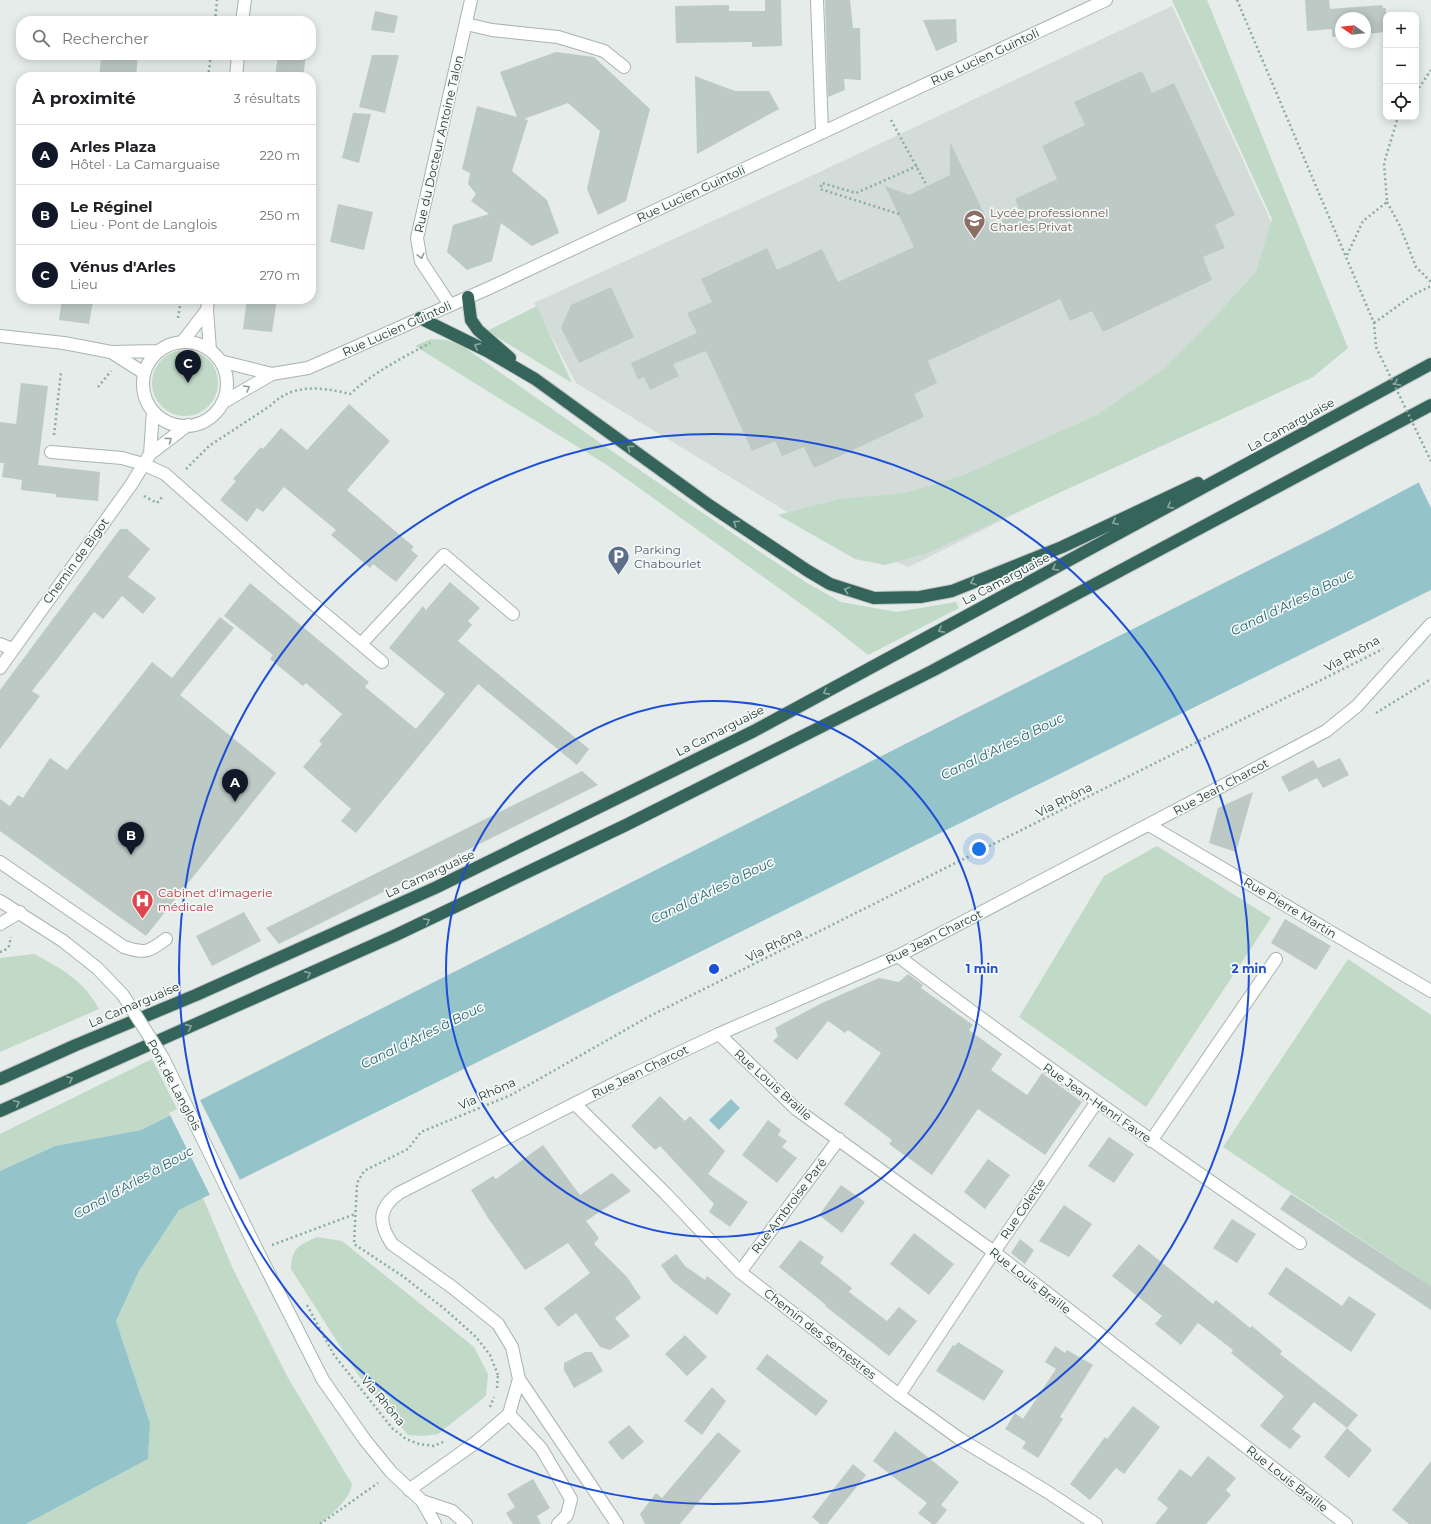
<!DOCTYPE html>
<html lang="fr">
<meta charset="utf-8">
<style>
body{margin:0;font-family:Montserrat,sans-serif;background:#f2f2f2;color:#202124}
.controls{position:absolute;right:12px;top:12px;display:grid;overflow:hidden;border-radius:8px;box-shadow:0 2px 10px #0003}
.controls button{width:36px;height:36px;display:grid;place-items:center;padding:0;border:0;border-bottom:1px solid #e0e0e0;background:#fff;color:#202124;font:20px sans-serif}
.compass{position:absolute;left:1335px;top:12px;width:36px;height:36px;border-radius:50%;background:#fff;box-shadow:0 2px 10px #0003;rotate:284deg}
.you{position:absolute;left:979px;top:849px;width:14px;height:14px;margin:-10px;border:3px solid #fff;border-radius:50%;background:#1a73e8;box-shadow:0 0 0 6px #1a73e833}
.badge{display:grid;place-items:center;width:26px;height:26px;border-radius:50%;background:#111827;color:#fff;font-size:13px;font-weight:700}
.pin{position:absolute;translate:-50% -33px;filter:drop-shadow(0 1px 2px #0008)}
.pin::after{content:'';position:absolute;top:21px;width:14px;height:12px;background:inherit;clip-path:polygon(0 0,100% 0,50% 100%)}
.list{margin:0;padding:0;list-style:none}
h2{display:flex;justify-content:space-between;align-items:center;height:52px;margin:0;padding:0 16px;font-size:17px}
h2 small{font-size:13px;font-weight:400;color:#757577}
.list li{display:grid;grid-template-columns:26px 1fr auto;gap:12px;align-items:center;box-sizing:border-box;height:60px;padding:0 16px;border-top:1px solid #e0e0e0}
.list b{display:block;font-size:15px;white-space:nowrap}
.list p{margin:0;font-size:13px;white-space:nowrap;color:#757577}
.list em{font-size:13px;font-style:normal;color:#757577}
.icon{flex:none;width:22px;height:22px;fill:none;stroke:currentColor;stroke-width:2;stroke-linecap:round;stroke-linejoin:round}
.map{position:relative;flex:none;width:1431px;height:1524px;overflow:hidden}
.search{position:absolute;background:#fff;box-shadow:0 2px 10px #0003;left:16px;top:16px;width:300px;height:44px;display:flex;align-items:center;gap:10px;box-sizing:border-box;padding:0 14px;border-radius:16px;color:#757577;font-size:15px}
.panel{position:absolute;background:#fff;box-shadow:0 2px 10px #0003;left:16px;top:72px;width:300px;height:232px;border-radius:16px}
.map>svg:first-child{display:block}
.built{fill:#d3dcd8}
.green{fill:#c0dac7}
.water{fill:#94c3ca}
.pier{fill:#e5ece9}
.building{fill:#bdc9c5}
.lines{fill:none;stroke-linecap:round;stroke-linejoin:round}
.lane-casing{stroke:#a8b4af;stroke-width:14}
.street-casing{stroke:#a8b4af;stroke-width:14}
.secondary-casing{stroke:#a4b6b0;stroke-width:14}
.highway-casing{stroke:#c2c8c6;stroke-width:14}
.path{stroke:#89aca0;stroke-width:2.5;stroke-dasharray:2 3;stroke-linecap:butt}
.lane{stroke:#fff;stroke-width:12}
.street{stroke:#fff;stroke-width:12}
.secondary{stroke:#fff;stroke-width:12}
.highway{stroke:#35645a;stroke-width:12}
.secondary-bridge-casing{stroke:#a4b6b0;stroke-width:14;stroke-linecap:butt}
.path-bridge{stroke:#89aca0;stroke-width:2.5;stroke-dasharray:2 3;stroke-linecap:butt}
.secondary-bridge{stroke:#fff;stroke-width:12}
.oneway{stroke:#929e9a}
.oneway2{stroke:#8ba7a1}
.ring{fill:none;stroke:#1d4ed8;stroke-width:2}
.labels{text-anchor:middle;stroke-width:3.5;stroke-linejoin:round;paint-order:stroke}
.street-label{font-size:12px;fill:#263c35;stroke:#f5f9f7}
.education-label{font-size:12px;fill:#785e54;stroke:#f5f9f7;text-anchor:start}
.service-label{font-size:12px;fill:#4e5e75;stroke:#f5f9f7;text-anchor:start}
.health-label{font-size:12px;fill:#be3a42;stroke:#f5f9f7;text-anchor:start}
.water-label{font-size:13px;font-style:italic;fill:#276571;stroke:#f5f9f7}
.centre{fill:#1d4ed8;stroke:#f5f9f7;stroke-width:2}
.ring-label{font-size:12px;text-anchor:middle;font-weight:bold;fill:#1d4ed8;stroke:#f5f9f7;stroke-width:3.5;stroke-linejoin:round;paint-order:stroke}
</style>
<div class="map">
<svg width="1431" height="1524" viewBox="0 0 1431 1524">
<rect width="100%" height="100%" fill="#e5ece9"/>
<path class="built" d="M1172,6L1332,355L909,567L825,535L576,383L534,303L809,177Z"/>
<path class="green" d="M1172,0H1207L1348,348L1313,377L925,554L885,565L855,559L778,515L840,499L906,493L964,475L1097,415L1164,369L1203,330L1256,272L1272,219Z
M537,306L572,383L487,331Z
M431,339L446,340L461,345L619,456L757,550L807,583L841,602L897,612L956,602L959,608L868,655L829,624L607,465L415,346Z
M152 383a33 33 0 1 1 66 0a33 33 0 1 1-66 0Z
M1157,846L1271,918L1146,1107L1019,1017L1104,876Z
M34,954C60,967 86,983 99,1009L0,1052V958Z
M1348,959L1431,1015V1286L1223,1147Z
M152,1059L178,1111L141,1130L55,1146L0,1171V1134Z
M203,1198L233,1269L288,1378L352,1484C350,1500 331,1514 320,1524H26L148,1459L150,1423L116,1321L139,1271L179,1210Z
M317,1237L342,1241L474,1347L488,1374L486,1396L438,1434L423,1436L408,1435L359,1376L291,1269C292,1247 298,1246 317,1237Z"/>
<path class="water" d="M1431,476V590L179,1210L139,1271L116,1321L150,1423L148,1459L26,1524H0V1171L55,1146L141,1130L1329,530Z
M731,1099L740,1108L719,1130L709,1120Z"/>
<path class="pier" d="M1431,474V508L1418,481Z
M199,1098L241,1182L211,1197L169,1113Z"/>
<path class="building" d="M765,0H781L782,46L752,47V42L676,43L675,6L729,5V11H765Z
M825,0H850L853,28H860L861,80L844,79L845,90L828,97Z
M1305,0H1329L1330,9L1382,5L1383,8H1386V32L1365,34V18H1341V36L1332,37V29L1307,31Z
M375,11L398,16L394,33L371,30Z
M956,19L957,42L936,51L923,20Z
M556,52L594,57L650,109L626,201L598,215L587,189L600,131L568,103L524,119L528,120L512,171L547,200L559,233L532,246L501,223L492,261L467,270L447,252L453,225L489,214L471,201L476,194L468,184L470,173L462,169L477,106L517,117L500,72Z
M109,55H138L136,77H99L101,58L109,59Z
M278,55H306L303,77H275Z
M372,55H399L385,113L359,107Z
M1142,71L1152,93L1174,83L1235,215L1215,225L1225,248L1203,257L1212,280L1103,332L1092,311L1070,321L1060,299L928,361L937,383L914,394L924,417L814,468L804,447L782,456L775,441L752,451L706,351L673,364L679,376L650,390L644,377L638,380L631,363L697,333L687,313L712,302L701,279L767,248L777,270L822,249L838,282L914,247L885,186L909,195L950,175V142L990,226L1020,211L1015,199L1057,179L1042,146L1085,125L1074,102Z
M695,76L735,91H769L779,109L697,154Z
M353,113L371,114L359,163L342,158Z
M338,204L373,212L364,250L330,242Z
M611,287L634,337L579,363L561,328L571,305Z
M62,299L93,301L89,324L59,320Z
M247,299H277L272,332L243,329Z
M21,383L48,386L38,465L100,472L98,501L56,497V494L21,490L22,480L2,477L4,463H0V422L16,424Z
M349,404L390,441L347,490L414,547L411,550L418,556L396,582L373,564L370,568L331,535L336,530L284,487L263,512L257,508L247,522L220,500L236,481L233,479L261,447L263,449L281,428L307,450Z
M120,529H127L150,549L128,577L156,598L143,614L122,596L103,619L94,612L32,691L40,696L0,749V690Z
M450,582L480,608L468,621L472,625L458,641L589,749L577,765L478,684L356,833L341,821L351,809L303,767L322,744L319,741L342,714L306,683L303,686L270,659L273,655L224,616L250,583L369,682L365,687L416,729L445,694L389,648L423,606L426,610Z
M220,617L234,628L180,695L276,773L146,936L0,831V799L10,806L18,795L23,798L50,758L67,770L152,662L172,678Z
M1340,758L1349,775L1323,788L1317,778L1289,792L1281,777L1313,760L1318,768Z
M582,771L598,785L279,944L266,928Z
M1253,792L1236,852L1209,843L1218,808Z
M244,912L261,941L212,966L196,936Z
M1285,919L1331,946L1316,970L1271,943Z
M908,974L923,985L921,988L973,1025L969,1030L1002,1054L991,1070L1027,1095L1042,1073L1082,1102L1045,1155L978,1109L932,1175L889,1144L892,1140L844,1104L881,1053L848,1030L845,1033L828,1021L797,1060L773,1041L778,1036L775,1028L822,1003L879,978L899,982Z
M660,1096L685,1121L690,1116L725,1151L708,1174L748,1202L730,1227L709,1212L714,1204L660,1146L655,1150L631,1126Z
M768,1120L781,1130L778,1135L787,1141L782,1147L797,1158L777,1183L742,1155Z
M1109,1137L1134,1154L1114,1183L1088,1166Z
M543,1145L580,1195L612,1173L631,1191L586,1221L599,1238L594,1244L627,1277L641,1298L615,1318L630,1336L610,1350L600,1347L576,1313L558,1327L544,1308L590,1273L568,1243L525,1270L488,1218L471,1190L493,1176L496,1179Z
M988,1159L1010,1175L985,1209L964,1192Z
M841,1185L865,1202L842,1233L819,1215Z
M1291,1194L1431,1286V1310L1280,1209Z
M1064,1205L1092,1224L1069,1257L1039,1241Z
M1232,1219L1256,1234L1237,1263L1213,1248Z
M914,1233L954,1264L929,1295L890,1264Z
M1020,1239L1034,1250L1025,1264L1011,1253Z
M800,1240L824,1257L820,1263L852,1288L849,1292L887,1321L899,1307L917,1321L889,1356L825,1306L826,1305L779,1267Z
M1139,1244L1213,1304L1216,1300L1250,1328L1252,1326L1282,1351L1280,1354L1358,1415L1347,1428L1314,1402L1292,1429L1301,1436L1290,1449L1260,1426L1284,1396L1231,1353L1233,1350L1198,1323L1181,1345L1155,1324L1162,1316L1112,1276Z
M676,1254L685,1266L705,1280L707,1276L731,1294L717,1315L672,1281L661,1265Z
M1286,1267L1342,1306L1349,1296L1376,1314L1351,1352L1268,1294Z
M685,1335L707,1357L687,1376L665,1354Z
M958,1342L1004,1371L984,1401L936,1371L953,1345L955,1346Z
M1055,1346L1065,1353L1067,1350L1093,1365L1060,1417L1063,1419L1038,1458L1022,1448L1026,1442L1005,1429L1015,1413L1023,1419L1056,1369L1045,1362Z
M585,1352H592L603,1371L574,1388L564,1370V1363Z
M767,1354L828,1401L816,1416L756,1369Z
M712,1387L726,1401L702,1435L684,1421Z
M1133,1406L1160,1427L1124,1474L1116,1468L1090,1500L1070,1484L1105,1437L1107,1439Z
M629,1425L644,1442L622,1460L608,1442Z
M1347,1428L1372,1450L1349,1478L1324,1457Z
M895,1431L959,1482L941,1505L947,1510L936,1524H932L918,1513L927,1503L873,1461Z
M718,1432L741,1451L680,1524H645L640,1514L656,1493L662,1498Z
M1208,1456L1236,1478L1226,1490L1231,1495L1206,1524H1155L1168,1508L1157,1499L1180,1469L1191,1477Z
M1431,1461V1524H1409L1392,1510Z
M853,1464L866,1475L827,1524H820L812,1517Z
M533,1479L550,1508L537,1516L541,1524H513L506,1513L515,1507L507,1494Z"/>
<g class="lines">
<defs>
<path id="lane" d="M466,24L492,30L558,37L604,51L624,67
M143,464L165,474L286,581L382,662
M361,644L444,555L513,614
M0,862L124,947C145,954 149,952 166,939
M1151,1141L1276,959
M509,1414L541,1448L571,1499L567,1515L558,1524"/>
<path id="street" d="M817,0L822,132
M242,21L245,0
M236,77L238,55
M208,299L207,310L210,350
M450,305L421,261L417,238L471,0
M0,336L64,343L111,352L158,351
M183,341L207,310
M143 384a42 42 0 1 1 84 0a42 42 0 1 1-84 0Z
M111,352L144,373
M220,361L272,374
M222,403L272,374L308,368L487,289L1106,0
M51,452L122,458L143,464
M150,454L153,411
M0,644L12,649
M0,668L131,485L150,454L188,425
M1149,825L1431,991
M0,924L20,912
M898,956C1029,1056 1164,1150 1300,1243
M719,1034L796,1109L994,1252L1346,1524
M575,1104L665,1193L740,1272L899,1395L960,1439L1046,1491L1096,1524
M740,1272L839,1139
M519,1379L617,1524
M899,1395L994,1252L1096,1103"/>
<path id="secondary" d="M0,901L63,941
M257,1250L323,1380L365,1440L391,1472L422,1501L452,1511L466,1524
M409,1490L475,1443L509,1414L519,1379L512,1347L498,1324L452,1287L392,1244C378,1223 378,1208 399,1193L617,1082L719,1034L898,956L1283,754L1326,731L1357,706L1431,624
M422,1501L435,1524"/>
<path id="highway" d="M468,297L471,320L478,330L510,358
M420,318L487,351L535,379L709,505L808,571L830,584L874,598L920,597L952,591L1062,547L1198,483
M0,1079L76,1045L196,995L437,887L754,731L1431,364
M0,1111L396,935L626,825L932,671L1431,405"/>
</defs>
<use href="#lane" class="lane-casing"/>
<use href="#street" class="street-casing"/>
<use href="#secondary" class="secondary-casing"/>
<use href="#highway" class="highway-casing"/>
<path class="path" d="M1237,0L1374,323L1376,347
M215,21L217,0
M208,77L211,55
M1416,92L1431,70
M891,120L927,186
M1387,202L1400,226L1416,267L1431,282
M899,214L820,189L822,183L856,193L917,166
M1347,255L1363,221L1387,202L1384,163L1398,117
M178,318L181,299
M1374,323L1413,295L1431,286
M98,387L111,371
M54,435L61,372
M186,469L209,446L270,406C292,383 322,387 350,394C374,372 402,358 430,343
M144,496L157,503L163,496
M1376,713L1431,679
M0,952L4,951L9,946L11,937
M272,1245L355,1214
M307,1305L334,1355L392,1428L406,1439L419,1444L434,1446L445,1441
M498,1375L490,1355L476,1337L447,1311L404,1277L354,1244L357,1183L364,1171L408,1149L421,1132L511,1095L648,1017L1383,649
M497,1388L498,1375
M490,1407L494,1397
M320,1524L378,1483"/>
<use href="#lane" class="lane"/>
<use href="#street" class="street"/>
<use href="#secondary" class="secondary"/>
<use href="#highway" class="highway"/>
<defs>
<path id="secondary-bridge" d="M63,941L97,968L123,995L163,1058L257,1250"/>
</defs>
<use href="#secondary-bridge" class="secondary-bridge-casing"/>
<path class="path-bridge" d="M1376,347L1431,461"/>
<use href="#secondary-bridge" class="secondary-bridge"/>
</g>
<defs><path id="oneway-chevron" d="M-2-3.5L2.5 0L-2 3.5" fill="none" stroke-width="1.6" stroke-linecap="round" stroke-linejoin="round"/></defs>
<g class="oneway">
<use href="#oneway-chevron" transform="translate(421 256) rotate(76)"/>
<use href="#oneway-chevron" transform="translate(247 388) rotate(-30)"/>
<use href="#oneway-chevron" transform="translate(169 440) rotate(-37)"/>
</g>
<g class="oneway2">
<use href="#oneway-chevron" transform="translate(477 346) rotate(-154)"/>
<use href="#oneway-chevron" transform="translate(1397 383) rotate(151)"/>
<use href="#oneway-chevron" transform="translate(630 448) rotate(-144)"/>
<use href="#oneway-chevron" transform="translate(1170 506) rotate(152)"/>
<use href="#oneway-chevron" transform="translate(1115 522) rotate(155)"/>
<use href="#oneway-chevron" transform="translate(736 523) rotate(-146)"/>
<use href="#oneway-chevron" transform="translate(1055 568) rotate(152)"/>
<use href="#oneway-chevron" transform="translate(973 582) rotate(158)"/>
<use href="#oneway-chevron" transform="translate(847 590) rotate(-162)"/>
<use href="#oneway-chevron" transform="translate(941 630) rotate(152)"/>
<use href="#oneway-chevron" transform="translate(826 692) rotate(152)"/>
<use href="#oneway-chevron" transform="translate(427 921) rotate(-26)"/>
<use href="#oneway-chevron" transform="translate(308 974) rotate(-24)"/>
<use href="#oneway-chevron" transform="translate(189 1027) rotate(-24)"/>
<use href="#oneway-chevron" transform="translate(70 1079) rotate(-24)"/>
<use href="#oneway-chevron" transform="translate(17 1103) rotate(-25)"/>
</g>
<g class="ring">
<circle cx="714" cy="969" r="268"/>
<circle cx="714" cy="969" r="535"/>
</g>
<defs>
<symbol id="school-pin" viewBox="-11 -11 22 30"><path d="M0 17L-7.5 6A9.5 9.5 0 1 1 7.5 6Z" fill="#8d6e63" stroke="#f5f9f7"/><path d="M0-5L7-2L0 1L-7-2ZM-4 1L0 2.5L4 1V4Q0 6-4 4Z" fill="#fff"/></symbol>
<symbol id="parking-pin" viewBox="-11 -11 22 30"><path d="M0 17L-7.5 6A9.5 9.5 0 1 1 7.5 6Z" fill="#5c6f8a" stroke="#f5f9f7"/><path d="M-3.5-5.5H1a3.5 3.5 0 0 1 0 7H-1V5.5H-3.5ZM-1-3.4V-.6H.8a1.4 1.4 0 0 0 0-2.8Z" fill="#fff"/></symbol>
<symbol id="hospital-pin" viewBox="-11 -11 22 30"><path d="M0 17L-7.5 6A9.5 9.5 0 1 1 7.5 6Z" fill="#e0444e" stroke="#f5f9f7"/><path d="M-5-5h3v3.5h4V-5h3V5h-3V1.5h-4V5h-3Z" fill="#fff"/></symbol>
</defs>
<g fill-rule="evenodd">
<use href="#school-pin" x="962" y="208" width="25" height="34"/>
<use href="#parking-pin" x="606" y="544" width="25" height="34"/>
<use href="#hospital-pin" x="130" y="888" width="25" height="34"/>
</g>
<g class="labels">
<g class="street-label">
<text transform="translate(985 57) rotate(-25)" y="4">Rue Lucien Guintoli</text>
<text transform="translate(439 144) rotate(-77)" y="4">Rue du Docteur Antoine Talon</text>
<text transform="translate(691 194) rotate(-25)" y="4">Rue Lucien Guintoli</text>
<text transform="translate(397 329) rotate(-24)" y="4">Rue Lucien Guintoli</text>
<text transform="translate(1291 425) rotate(-29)" y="4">La Camarguaise</text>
<text transform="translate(76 561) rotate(-54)" y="4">Chemin de Bigot</text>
<text transform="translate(1006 579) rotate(-28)" y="4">La Camarguaise</text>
<text transform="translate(1352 654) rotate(-29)" y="4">Via Rhôna</text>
<text transform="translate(720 731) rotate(-27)" y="4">La Camarguaise</text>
<text transform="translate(1221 787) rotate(-28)" y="4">Rue Jean Charcot</text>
<text transform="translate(1064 800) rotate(-27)" y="4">Via Rhôna</text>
<text transform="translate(430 874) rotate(-25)" y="4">La Camarguaise</text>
<text transform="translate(1290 908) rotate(31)" y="4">Rue Pierre Martin</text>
<text transform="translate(934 937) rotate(-27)" y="4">Rue Jean Charcot</text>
<text transform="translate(774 945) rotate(-27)" y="4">Via Rhôna</text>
<text transform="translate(134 1005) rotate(-23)" y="4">La Camarguaise</text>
<text transform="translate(640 1072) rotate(-26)" y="4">Rue Jean Charcot</text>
<text transform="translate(174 1085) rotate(62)" y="4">Pont de Langlois</text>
<text transform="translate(773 1085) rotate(42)" y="4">Rue Louis Braille</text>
<text transform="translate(487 1094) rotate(-24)" y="4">Via Rhôna</text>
<text transform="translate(1097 1103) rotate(35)" y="4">Rue Jean-Henri Favre</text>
<text transform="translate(789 1206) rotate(-53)" y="4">Rue Ambroise Paré</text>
<text transform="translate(1023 1209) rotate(-56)" y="4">Rue Colette</text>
<text transform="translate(1030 1281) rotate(38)" y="4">Rue Louis Braille</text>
<text transform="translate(820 1334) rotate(38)" y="4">Chemin des Semestres</text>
<text transform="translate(383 1401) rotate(50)" y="4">Via Rhôna</text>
<text transform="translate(1287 1479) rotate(38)" y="4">Rue Louis Braille</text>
</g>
<g class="education-label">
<text x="990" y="217">Lycée professionnel<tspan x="990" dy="14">Charles Privat</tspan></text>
</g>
<g class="service-label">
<text x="634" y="554">Parking<tspan x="634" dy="14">Chabourlet</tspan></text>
</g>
<g class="health-label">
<text x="158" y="897">Cabinet d'imagerie<tspan x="158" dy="14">médicale</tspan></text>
</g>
<g class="water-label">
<text transform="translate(1292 602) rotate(-26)" y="5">Canal d'Arles à Bouc</text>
<text transform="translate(1002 746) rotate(-26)" y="5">Canal d'Arles à Bouc</text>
<text transform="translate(712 890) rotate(-26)" y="5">Canal d'Arles à Bouc</text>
<text transform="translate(422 1035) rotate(-26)" y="5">Canal d'Arles à Bouc</text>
<text transform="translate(133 1182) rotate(-29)" y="5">Canal d'Arles à Bouc</text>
</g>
</g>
<circle cx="714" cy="969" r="6" class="centre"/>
<g class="ring-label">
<text x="982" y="973">1 min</text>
<text x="1249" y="973">2 min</text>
</g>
</svg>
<div class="controls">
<button>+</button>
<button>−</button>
<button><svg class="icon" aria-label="locate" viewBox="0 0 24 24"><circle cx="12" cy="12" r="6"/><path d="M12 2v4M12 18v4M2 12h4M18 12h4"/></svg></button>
</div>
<svg class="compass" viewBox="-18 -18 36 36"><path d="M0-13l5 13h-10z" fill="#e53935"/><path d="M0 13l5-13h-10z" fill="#757577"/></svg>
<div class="you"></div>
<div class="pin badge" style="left:235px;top:802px">A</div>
<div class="pin badge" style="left:131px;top:855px">B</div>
<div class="pin badge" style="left:188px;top:383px">C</div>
<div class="search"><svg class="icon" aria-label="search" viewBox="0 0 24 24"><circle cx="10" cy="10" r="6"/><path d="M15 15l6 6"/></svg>Rechercher</div>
<section class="panel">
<h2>À proximité<small>3 résultats</small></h2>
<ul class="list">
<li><span class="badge">A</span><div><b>Arles Plaza</b><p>Hôtel · La Camarguaise</p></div><em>220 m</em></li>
<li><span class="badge">B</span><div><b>Le Réginel</b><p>Lieu · Pont de Langlois</p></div><em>250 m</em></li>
<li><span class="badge">C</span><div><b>Vénus d'Arles</b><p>Lieu</p></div><em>270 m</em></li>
</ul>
</section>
</div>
